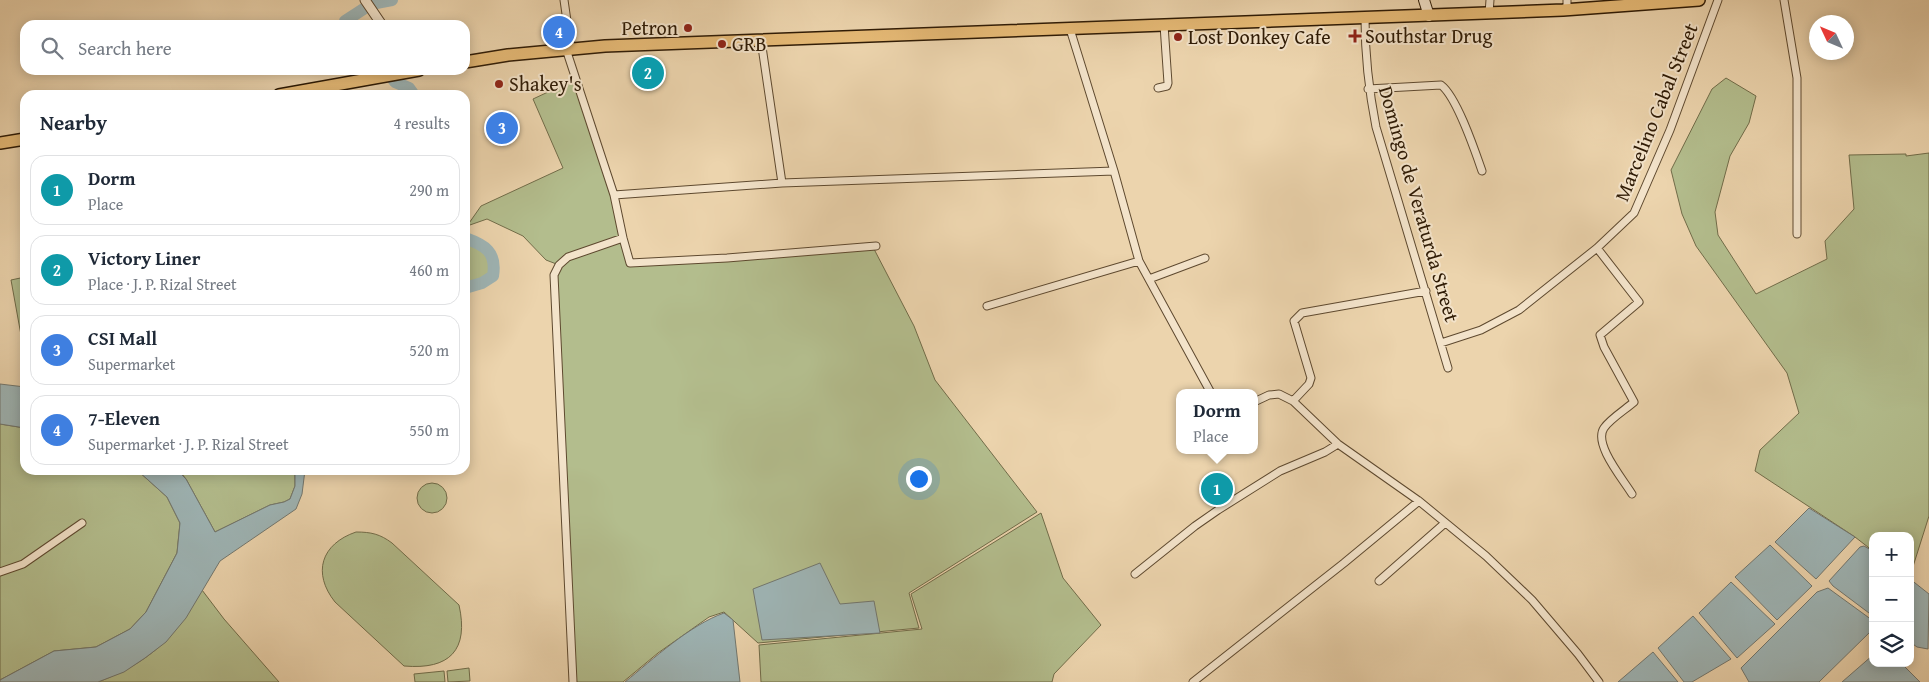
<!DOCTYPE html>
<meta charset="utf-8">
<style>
body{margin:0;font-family:"Gentium Book Plus",serif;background:#f2f2f3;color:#1f2937}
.controls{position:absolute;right:15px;bottom:15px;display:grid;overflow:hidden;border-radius:10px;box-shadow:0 2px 12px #0003}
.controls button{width:45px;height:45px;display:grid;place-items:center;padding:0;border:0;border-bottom:1px solid #e0e1e3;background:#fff;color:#1f2937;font:25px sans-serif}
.compass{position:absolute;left:1809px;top:15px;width:45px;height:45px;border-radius:50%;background:#fff;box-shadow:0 2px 12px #0003;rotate:314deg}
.you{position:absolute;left:918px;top:478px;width:18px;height:18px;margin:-12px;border:4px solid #fff;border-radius:50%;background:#1a73e8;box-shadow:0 0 0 8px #1a73e833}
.badge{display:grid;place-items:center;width:32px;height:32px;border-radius:50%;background:#db2777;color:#fff;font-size:16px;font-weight:700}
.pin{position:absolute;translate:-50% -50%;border:2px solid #fff;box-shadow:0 1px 5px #0006}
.popup{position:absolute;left:1176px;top:389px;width:82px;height:65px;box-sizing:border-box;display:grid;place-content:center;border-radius:10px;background:#fff;filter:drop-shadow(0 1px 4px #0005);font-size:16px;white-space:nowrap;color:#747a83}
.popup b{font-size:19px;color:#1f2937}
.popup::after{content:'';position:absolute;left:50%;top:100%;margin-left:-10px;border:10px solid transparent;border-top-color:#fff}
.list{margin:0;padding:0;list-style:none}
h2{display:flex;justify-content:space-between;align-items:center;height:65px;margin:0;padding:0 20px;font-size:21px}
h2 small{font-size:16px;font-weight:400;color:#747a83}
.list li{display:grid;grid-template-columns:32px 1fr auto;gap:15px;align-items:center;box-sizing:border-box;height:70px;margin:0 10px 10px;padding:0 10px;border:1px solid #e0e1e3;border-radius:15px}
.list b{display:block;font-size:19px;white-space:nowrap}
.list p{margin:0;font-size:16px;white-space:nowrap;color:#747a83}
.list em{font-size:16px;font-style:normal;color:#747a83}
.icon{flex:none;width:28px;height:28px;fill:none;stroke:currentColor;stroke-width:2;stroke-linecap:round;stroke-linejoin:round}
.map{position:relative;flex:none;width:1929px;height:682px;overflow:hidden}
.search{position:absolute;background:#fff;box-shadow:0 2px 12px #0003;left:20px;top:20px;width:450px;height:55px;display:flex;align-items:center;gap:12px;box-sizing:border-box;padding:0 18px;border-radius:15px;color:#747a83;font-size:19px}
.panel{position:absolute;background:#fff;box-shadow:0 2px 12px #0003;left:20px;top:90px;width:450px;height:385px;border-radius:15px}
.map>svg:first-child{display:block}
.green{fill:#b3bd8d;stroke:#716c49}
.water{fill:#9eb5b6;stroke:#72776f}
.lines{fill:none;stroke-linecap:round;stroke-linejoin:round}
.river{stroke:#9eb5b6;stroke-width:12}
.minor-casing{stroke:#5e492f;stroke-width:9}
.tertiary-casing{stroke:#5e492f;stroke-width:11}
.secondary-casing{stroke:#2f1b05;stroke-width:12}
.primary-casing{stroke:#2f1b05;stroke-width:14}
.minor{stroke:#f3e3ca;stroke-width:7}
.tertiary{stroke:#f3e3ca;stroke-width:9}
.secondary{stroke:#f3e3ca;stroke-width:10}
.primary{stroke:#e6ba76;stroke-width:11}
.poi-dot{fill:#8f2418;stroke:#f3e3ca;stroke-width:2}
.labels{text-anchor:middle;stroke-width:4;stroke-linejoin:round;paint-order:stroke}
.poi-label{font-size:20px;fill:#2f1b05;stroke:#f3e3ca;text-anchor:start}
.street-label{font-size:20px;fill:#2f1b05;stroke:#f3e3ca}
</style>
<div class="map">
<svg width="1929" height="682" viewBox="0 0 1929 682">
<rect width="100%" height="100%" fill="#ecd4ad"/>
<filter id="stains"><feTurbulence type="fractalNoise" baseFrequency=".004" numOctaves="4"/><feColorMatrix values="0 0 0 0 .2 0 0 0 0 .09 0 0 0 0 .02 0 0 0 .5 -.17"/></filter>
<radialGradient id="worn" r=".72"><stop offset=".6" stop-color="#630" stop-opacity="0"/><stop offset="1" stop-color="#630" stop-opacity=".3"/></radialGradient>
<path class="green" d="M1726,78L1756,96L1749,123L1730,156L1715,212L1718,235L1756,294L1827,259L1825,241L1854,209L1849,155L1906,154V156L1929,153V516L1910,576V536H1873V551L1855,537L1755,471L1760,450L1799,413L1787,373L1696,246L1682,214L1671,170L1712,89Z
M576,79L614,195L623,238L568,257L559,265L546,260L523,236L487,219L467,226L481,206L563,168L533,99Z
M465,238C485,245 497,252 493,276L482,283L465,288Z
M624,241L631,265L874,249L914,326L935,380L1037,512L909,593L919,628L758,643L724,612L709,617L658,653L623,682H575L556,278L561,267L570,260Z
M25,277V357L11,280Z
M0,424L25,428V470H137L167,497L180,523L177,553L146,612L130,629L96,647L54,651L0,680Z
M179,470H281L295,473V486L290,499L284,502L270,505L215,532L186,479Z
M417 498a15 15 0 1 1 30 0a15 15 0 1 1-30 0Z
M1041,513L1063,578L1101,625L1054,674L1052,682H761L759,645L922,629L911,594Z
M356,532C371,532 380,534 392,543L459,605C469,650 450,670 404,666L335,602C312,573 321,544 356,532Z
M202,590L224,619L279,682H98C150,662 175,638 202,590Z
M469,668L470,681L448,682L447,671Z
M444,671L445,682H415L414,674Z"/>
<path class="water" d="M0,384L25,387V428L0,424Z
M137,470H177L186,479L215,532L270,505L284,502L290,499L295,486V470H305L302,494L296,509L220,561L186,618L166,642L145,658L124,672L98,682H0V680L54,651L96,647L130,629L146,612L177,553L180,523L167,497Z
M1809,508L1855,537L1816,579L1775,542Z
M1770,545L1812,586L1777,620L1735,577Z
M1864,546L1873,551V616L1833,586L1829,581L1860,547Z
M820,563L840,604L874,601L880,633L762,640L753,589Z
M1910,579L1929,594L1928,649L1917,647L1910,642Z
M1731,582L1775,624L1737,658L1699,613Z
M1828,588L1872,620L1873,628L1870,632L1819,682H1749L1741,668L1817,592Z
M724,613L733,620L740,682H625C653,659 690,625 724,613Z
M1693,616L1731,659L1692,682H1684L1658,648Z
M1653,652L1678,682H1618Z
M1873,655V663H1901L1920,682H1842Z"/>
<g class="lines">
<path class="river" d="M371,4L392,0
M346,25L345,21L365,8
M386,70L395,82L409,88L414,95
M465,238C485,245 497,252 493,276L482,283L465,288"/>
<defs>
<path id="minor" d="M564,0L571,49
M1567,0V10
M1784,0L1797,78V234
M1489,13L1490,0
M1365,19C1365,56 1369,91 1376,127L1448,368
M761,40L782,183
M566,49L614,195L623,238L630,263L727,258L876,246
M1158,88L1167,86L1168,83L1164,25
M1368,89L1441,85C1457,97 1475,151 1482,171
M1114,171L1139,261L1211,393
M614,195L782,183L1114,171L1070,29
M1597,248L1639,302L1600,335L1604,347L1634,402C1626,409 1610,419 1604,428C1593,444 1623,479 1632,494
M1149,279L1205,258
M987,306L1139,261
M1441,343L1481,330L1519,310L1597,248L1634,213L1670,130L1718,0
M1293,401L1309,384L1311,378L1294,321L1302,313L1426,291
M1254,402L1269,395L1279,394L1293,401L1338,444L1419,501L1486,556L1532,600L1578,654L1599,682
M0,572L23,564L82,523
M1135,574L1195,526L1218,510L1280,471L1325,452L1338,444
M1379,581L1445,523
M573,682L554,275L559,265L568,257L623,238
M1193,682L1344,563L1419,501"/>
<path id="tertiary" d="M365,0L382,25"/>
<path id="secondary" d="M1424,0L1429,16"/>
<path id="primary" d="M465,62L508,55L605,46L1563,10L1699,0
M279,95L419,70
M0,143L25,139"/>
</defs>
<use href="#minor" class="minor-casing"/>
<use href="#tertiary" class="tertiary-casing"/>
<use href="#secondary" class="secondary-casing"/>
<use href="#primary" class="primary-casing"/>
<use href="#minor" class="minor"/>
<use href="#tertiary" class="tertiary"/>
<use href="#secondary" class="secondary"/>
<use href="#primary" class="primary"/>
</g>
<g class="poi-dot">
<circle cx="688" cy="28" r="5"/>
<path d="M1352.5 28.5h5v5h5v5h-5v5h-5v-5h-5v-5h5z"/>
<circle cx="1178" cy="37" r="5"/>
<circle cx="722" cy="44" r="5"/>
<circle cx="499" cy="84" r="5"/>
</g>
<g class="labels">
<g class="poi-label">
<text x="678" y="35" text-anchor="end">Petron</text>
<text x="1365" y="43">Southstar Drug</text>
<text x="1188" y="44">Lost Donkey Cafe</text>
<text x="732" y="51">GRB</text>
<text x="509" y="91">Shakey's</text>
</g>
<g class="street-label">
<text transform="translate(1656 112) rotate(-68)" y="7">Marcelino Cabal Street</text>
<text transform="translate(1419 204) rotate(74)" y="7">Domingo de Veraturda Street</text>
</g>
</g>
<rect width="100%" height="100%" filter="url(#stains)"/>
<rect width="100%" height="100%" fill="url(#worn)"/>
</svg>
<div class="controls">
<button>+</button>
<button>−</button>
<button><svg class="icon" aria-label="layers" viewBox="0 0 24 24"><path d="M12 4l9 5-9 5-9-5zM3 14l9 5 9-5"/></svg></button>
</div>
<svg class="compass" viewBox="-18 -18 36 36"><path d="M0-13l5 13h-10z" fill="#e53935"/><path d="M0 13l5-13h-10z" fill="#747a83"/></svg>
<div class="you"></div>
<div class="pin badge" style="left:1217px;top:489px;background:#0f9aa8">1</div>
<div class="popup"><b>Dorm</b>Place</div>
<div class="pin badge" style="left:648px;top:73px;background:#0f9aa8">2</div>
<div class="pin badge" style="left:502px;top:128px;background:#3f7fe0">3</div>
<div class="pin badge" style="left:559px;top:32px;background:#3f7fe0">4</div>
<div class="search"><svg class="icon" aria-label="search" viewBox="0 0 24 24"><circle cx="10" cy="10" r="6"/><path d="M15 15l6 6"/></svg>Search here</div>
<section class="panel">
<h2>Nearby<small>4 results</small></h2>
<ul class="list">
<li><span class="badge" style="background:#0f9aa8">1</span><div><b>Dorm</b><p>Place</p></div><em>290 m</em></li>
<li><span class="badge" style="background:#0f9aa8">2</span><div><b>Victory Liner</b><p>Place · J. P. Rizal Street</p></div><em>460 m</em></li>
<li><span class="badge" style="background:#3f7fe0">3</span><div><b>CSI Mall</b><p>Supermarket</p></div><em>520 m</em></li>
<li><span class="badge" style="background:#3f7fe0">4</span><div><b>7-Eleven</b><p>Supermarket · J. P. Rizal Street</p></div><em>550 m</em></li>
</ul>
</section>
</div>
